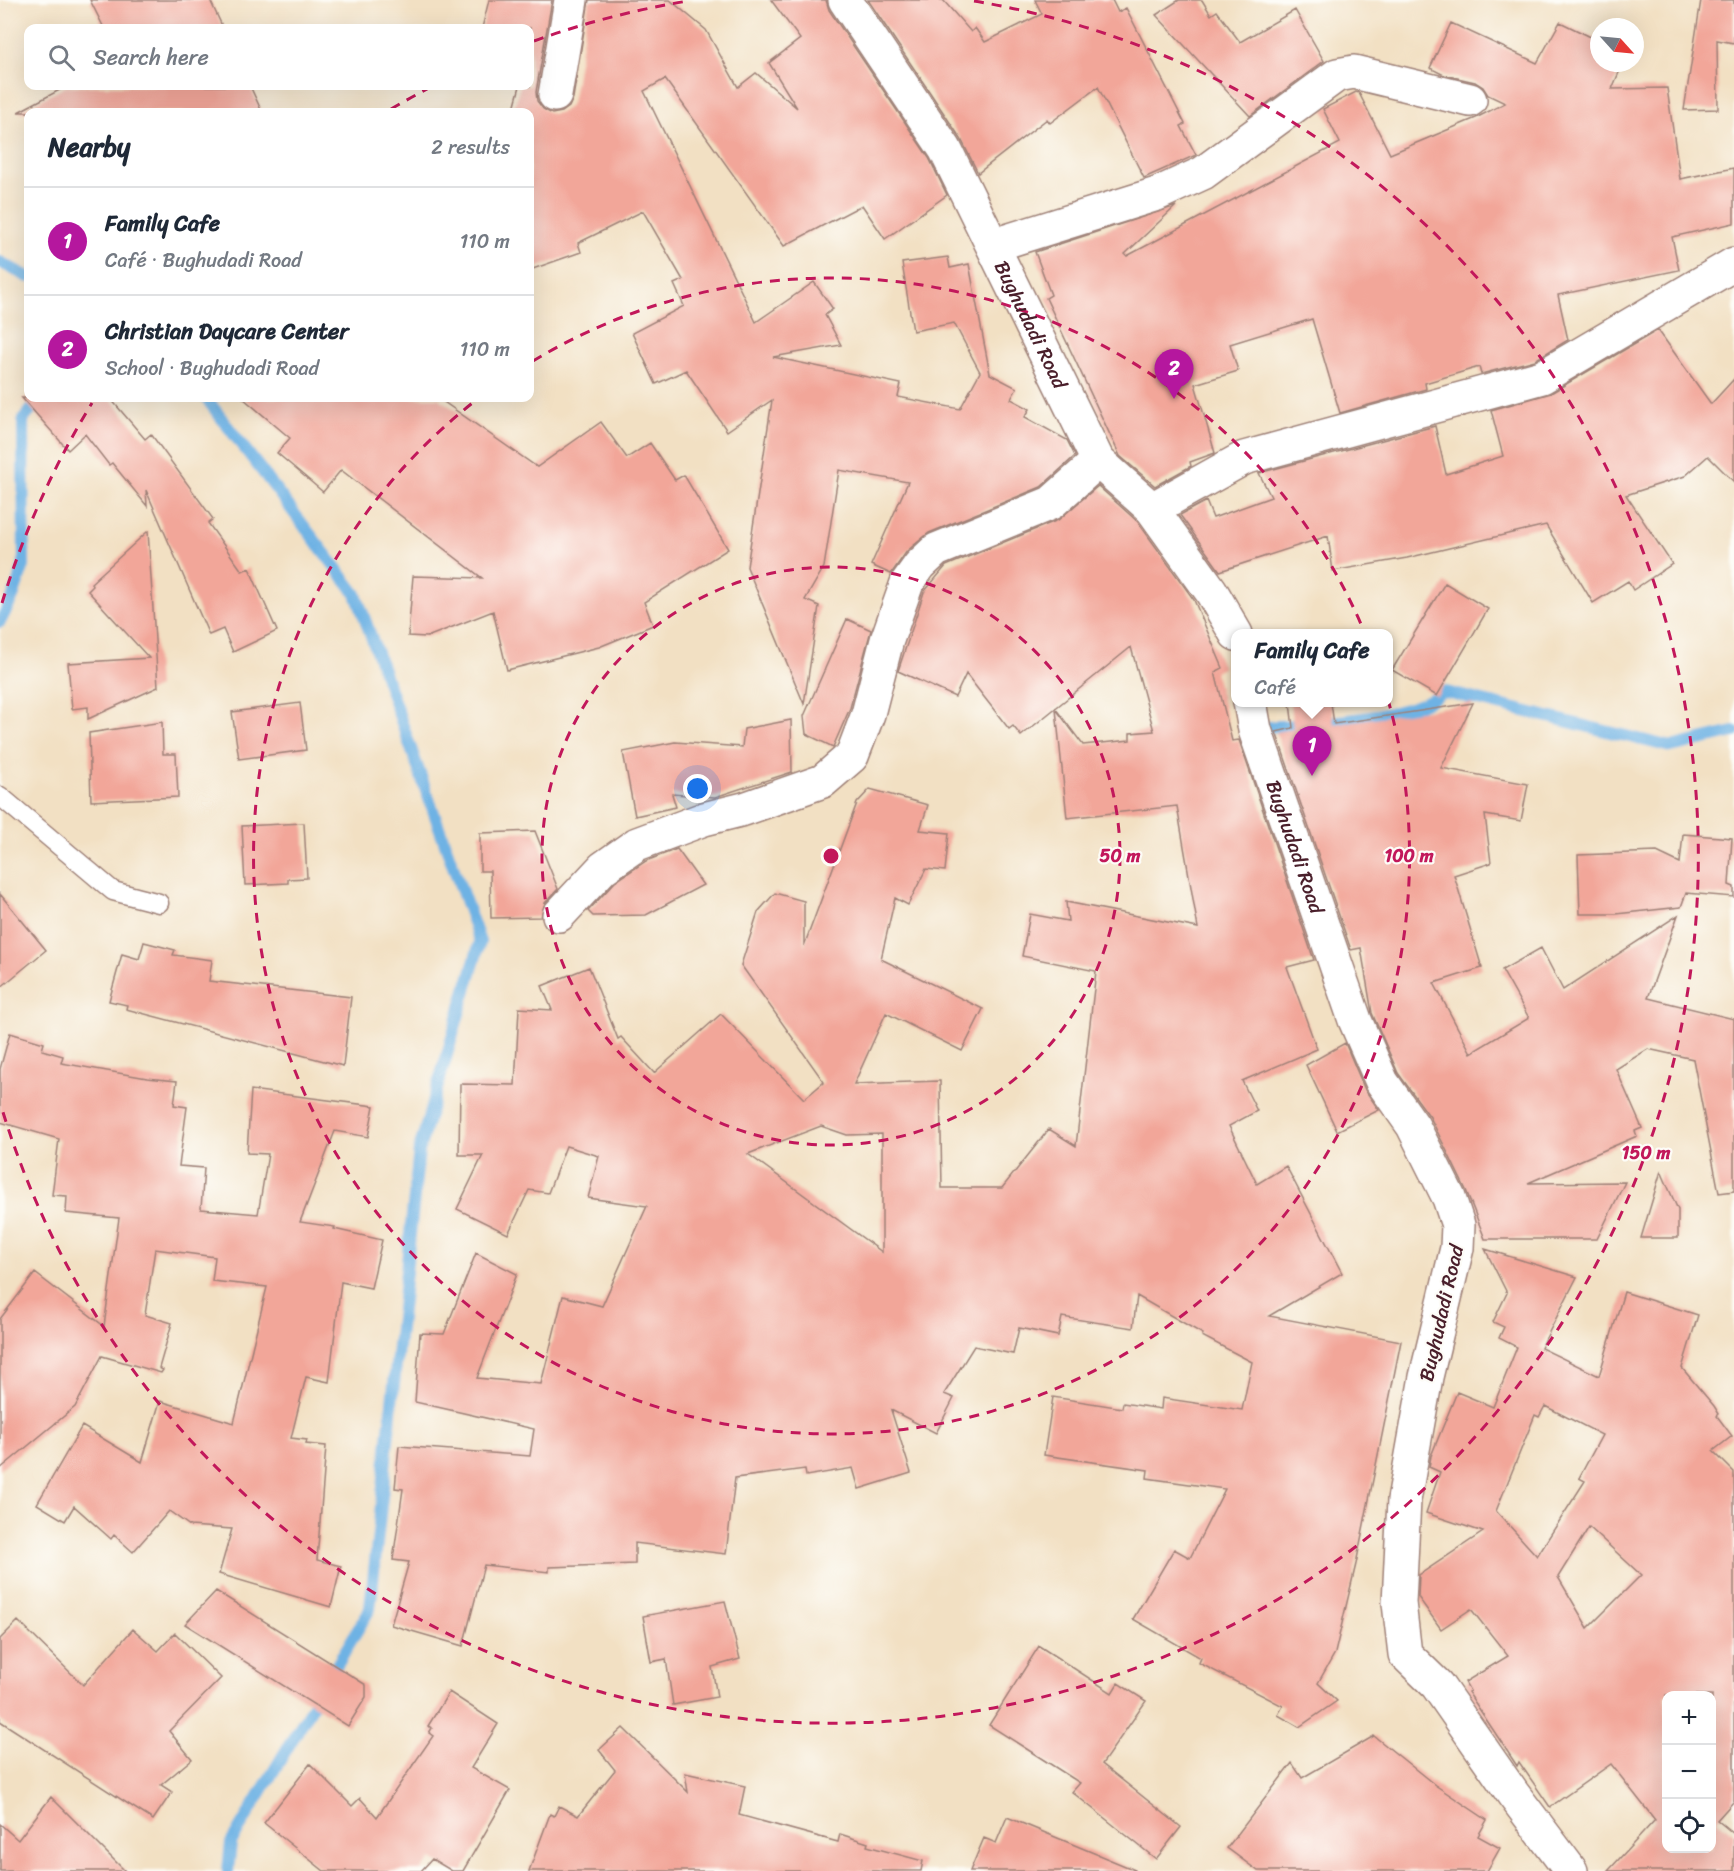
<!DOCTYPE html>
<meta charset="utf-8">
<style>
body{margin:0;font-family:Sriracha,sans-serif;background:#f6f6f7;color:#1f2937}
.controls{position:absolute;right:18px;bottom:18px;display:grid;overflow:hidden;border-radius:12px;box-shadow:0 6px 24px #0002}
.controls button{width:54px;height:54px;display:grid;place-items:center;padding:0;border:0;border-bottom:2px solid #e0e1e3;background:#fff;color:#1f2937;font:30px sans-serif}
.compass{position:absolute;left:1590px;top:18px;width:54px;height:54px;border-radius:50%;background:#fff;box-shadow:0 6px 24px #0002;rotate:117deg}
.you{position:absolute;left:698px;top:789px;width:21px;height:21px;margin:-15px;border:4px solid #fff;border-radius:50%;background:#1a73e8;box-shadow:0 0 0 9px #1a73e833}
.badge{display:grid;place-items:center;width:39px;height:39px;border-radius:50%;background:#b5179e;color:#fff;font-size:20px;font-weight:700}
.pin{position:absolute;translate:-50% -50px;filter:drop-shadow(0 2px 3px #0008)}
.pin::after{content:'';position:absolute;top:32px;width:21px;height:18px;background:inherit;clip-path:polygon(0 0,100% 0,50% 100%)}
.popup{position:absolute;left:1231px;top:629px;width:162px;height:78px;box-sizing:border-box;display:grid;place-content:center;border-radius:12px;background:#fff;filter:drop-shadow(0 2px 4px #0005);font-size:20px;white-space:nowrap;color:#747a83}
.popup b{font-size:22px;color:#1f2937}
.popup::after{content:'';position:absolute;left:50%;top:100%;margin-left:-12px;border:12px solid transparent;border-top-color:#fff}
.list{margin:0;padding:0;list-style:none}
h2{display:flex;justify-content:space-between;align-items:center;height:78px;margin:0;padding:0 24px;font-size:26px}
h2 small{font-size:20px;font-weight:400;color:#747a83}
.list li{display:grid;grid-template-columns:39px 1fr auto;gap:18px;align-items:center;box-sizing:border-box;height:108px;padding:0 24px;border-top:2px solid #e0e1e3}
.list b{display:block;font-size:22px;white-space:nowrap}
.list p{margin:0;font-size:20px;white-space:nowrap;color:#747a83}
.list em{font-size:20px;font-style:normal;color:#747a83}
.icon{flex:none;width:33px;height:33px;fill:none;stroke:currentColor;stroke-width:2;stroke-linecap:round;stroke-linejoin:round}
.map{position:relative;flex:none;width:1734px;height:1871px;overflow:hidden}
.search{position:absolute;background:#fff;box-shadow:0 6px 24px #0002;left:24px;top:24px;width:510px;height:66px;display:flex;align-items:center;gap:15px;box-sizing:border-box;padding:0 21px;border-radius:12px;color:#747a83;font-size:22px}
.panel{position:absolute;background:#fff;box-shadow:0 6px 24px #0002;left:24px;top:108px;width:510px;height:294px;border-radius:12px}
.map>svg:first-child{display:block}
.lines{fill:none;stroke-linecap:round;stroke-linejoin:round}
.stream{stroke:#6eb2e4;stroke-width:12}
.building{fill:#f2a699;fill-rule:evenodd}
.lane-casing{stroke:#9e8077;stroke-width:21}
.street-casing{stroke:#9e8077;stroke-width:36}
.lane{stroke:#fff;stroke-width:18}
.street{stroke:#fff;stroke-width:33}
.ring{fill:none;stroke:#c2185b;stroke-width:3;stroke-dasharray:10 8}
.labels{text-anchor:middle;stroke-width:4.5;stroke-linejoin:round;paint-order:stroke}
.street-label{font-size:20px;fill:#4a1f2b;stroke:#fdfcf7}
.centre{fill:#c2185b;stroke:#fdfcf7;stroke-width:3}
.ring-label{font-size:18px;text-anchor:middle;font-weight:bold;fill:#c2185b;stroke:#fdfcf7;stroke-width:4.5;stroke-linejoin:round;paint-order:stroke}
</style>
<div class="map">
<svg width="1734" height="1871" viewBox="0 0 1734 1871">
<rect width="100%" height="100%" fill="#fdfcf7"/>
<filter id="ink" filterUnits="userSpaceOnUse"><feTurbulence type="fractalNoise" baseFrequency=".0167" numOctaves="2"/><feDisplacementMap in="SourceGraphic" scale="12" xChannelSelector="R" yChannelSelector="G"/><feConvolveMatrix kernelMatrix="1 2 1 2 8 2 1 2 1" color-interpolation-filters="sRGB"/></filter>
<filter id="wash" filterUnits="userSpaceOnUse"><feTurbulence type="fractalNoise" baseFrequency=".008" numOctaves="4" result="noise"/><feDisplacementMap in="SourceGraphic" scale="24" xChannelSelector="R" yChannelSelector="G"/><feGaussianBlur stdDeviation="1.35" result="paint"/><feColorMatrix in="noise" values="0 0 0 0 0 0 0 0 0 0 0 0 0 0 0 0 0 1.4 0 .05"/><feComposite in="paint" operator="in"/></filter>
<g filter="url(#wash)">
<rect width="100%" height="100%" fill="#f2e0c3"/>
<g class="lines">
<path class="stream" d="M0,262L28,277
M206,398L356,594L480,942L419,1150L370,1609L231,1843L228,1871
M0,622L13,597L24,565L23,420L41,398
M1269,727C1307,724 1418,719 1442,691L1671,747L1734,732"/>
</g>
<g id="blocks">
<path class="building" d="M90,0H210L223,28H104Z
M489,0H552L536,92L537,101L543,109L552,114L562,112L569,107L573,98L589,0H670L706,30L738,87L756,73L797,108L769,63L800,39L771,0H826L829,10L929,158L947,195L885,239L862,205L784,246L665,79L644,91L756,322L814,282L833,309L825,315L841,345L773,357L901,384L898,397L960,409L980,372L954,323L913,331L902,263L948,257L950,268L969,264L990,374L1017,388L1011,399L1030,409L1025,417L1067,440L1075,456L1041,487L929,533L907,551L891,574L871,565L908,482L839,470L824,567L805,600L819,606L804,704L747,567L772,400L727,431L686,370L656,384L632,333L684,306L674,284L683,280L643,211L578,243L581,252L530,270V112H513L520,86H518H530V28H482Z
M868,0H943L971,32L975,28L985,42L1042,14L1035,0H1112L1118,12L1126,8L1185,124L1181,126L1196,155L1144,178L1098,87L1050,123L1047,119L978,173L961,139Z
M1179,0H1202L1211,15L1217,11L1240,42L1295,10L1324,61L1250,116L1156,15Z
M1701,0H1734V43L1717,40L1718,109L1684,110Z
M1560,22L1599,41V63H1623L1612,89L1667,88L1680,179L1734,168V223L1672,237L1679,270L1558,295L1568,340L1535,360L1481,374L1479,367L1425,383L1426,389L1340,413L1312,319L1230,344L1238,371L1195,384L1215,453L1190,462L1191,466L1155,486L1120,456L1046,298L1051,295L1035,252L1176,206L1125,254L1127,256L1340,143L1323,109L1356,92L1359,93L1390,154L1476,118L1505,103L1488,95L1483,87L1475,82L1444,75L1430,68L1451,23L1537,63Z
M67,86H250L262,112H18Z
M1658,330L1711,404L1734,379V482L1708,456L1685,476L1626,495L1672,564L1633,590L1628,581L1593,603L1546,525L1407,558L1333,571L1328,536L1220,571L1180,515L1206,501L1213,518L1271,497L1259,473L1435,426L1446,474L1503,456L1491,410L1551,393Z
M22,398H110L145,439L151,434L213,519L208,523L242,571L249,568L277,631L233,652L223,629L209,635L146,490L147,506L112,463L109,465L85,434L68,450Z
M243,398H438L537,467L601,422L627,458L650,443L675,480L684,475L728,549L644,602L653,625L599,647L507,670L493,611L427,637L408,636L413,576L482,578L341,470L323,492L277,453L290,438Z
M1098,486L1138,522L1194,600L1223,668L1215,672L1232,741L1239,740L1314,960L1287,967L1317,1049L1242,1081L1257,1111L1229,1126L1257,1184L1286,1166L1342,1273L1269,1316L1401,1341L1356,1564L1335,1653L1318,1683L1337,1701L1299,1727L1278,1715L1283,1706L1199,1663L1201,1658L1133,1619L1174,1549L1190,1558L1225,1489L1147,1478L1148,1470L1044,1455L1053,1397L1122,1408L1123,1403L1161,1409L1162,1398L1242,1410L1252,1362L1202,1336L1203,1334L1137,1296L1133,1328L1062,1317L1058,1336L1019,1328L1013,1354L974,1346L944,1394L954,1398L936,1433L891,1410L911,1473L859,1489L853,1468L806,1476L805,1469L735,1478L726,1554L635,1543V1564L549,1567V1572L484,1565L463,1646L391,1625L409,1562L393,1560L403,1489L395,1488L399,1446L530,1456L534,1429L415,1402L420,1333L444,1334L476,1253L517,1274L477,1378L541,1384L563,1296L602,1306L647,1206L588,1198L599,1156L566,1146L548,1193L529,1190L508,1234L457,1209L483,1155H459L460,1084L515,1085L519,1008L552,1010L542,986L589,967L618,1039L621,1037L654,1073L721,1014L804,1099L824,1082L741,965L758,912L775,893L804,901V946L857,803L870,789L928,805L920,830L949,833L945,871L926,869L908,905L895,898L881,959L983,1009L962,1051L886,1013L854,1084L940,1081L942,1188H1002L1049,1129L1076,1146L1096,971L1022,956L1030,914L1068,921L1066,902L1198,928L1177,806L1067,818L1056,709L1083,745L1130,740V733L1154,731L1131,647L1021,736L1013,726L1009,729L966,674L955,697L898,671L924,592L946,566L1058,520ZM821,1126L847,1135L882,1134V1252L748,1154Z
M148,531L158,687L88,719V707L72,709L68,663L149,658L88,591L93,586L91,583Z
M1445,583L1488,609L1437,696L1392,670Z
M847,619L871,630L850,708L833,747L806,734L804,716Z
M300,703L306,750L239,759L232,712Z
M1290,703H1331L1334,724L1473,703L1441,768L1528,784L1521,821L1485,815L1491,863L1454,875L1482,968L1434,983L1471,1053L1529,1018L1502,970L1541,948L1563,990L1678,915L1648,998L1734,1019V1191L1719,1193L1693,1059L1648,1049L1616,1069L1642,1128L1635,1131L1637,1136L1528,1183L1625,1182L1597,1239H1485L1466,1190L1430,1117L1398,1073L1372,1013L1361,948L1351,950L1276,732L1293,728Z
M791,720L792,772L715,797L672,794L676,807L635,816L623,752L675,742L742,747L744,729Z
M162,722L163,754H176L178,797L91,801L89,733Z
M304,823L307,878L288,879V883L245,885L242,826Z
M535,831L558,889L545,903L541,917L491,918L490,871H480V833Z
M1683,834L1732,838L1729,885L1734,887V897L1686,893L1681,907L1616,914H1580L1578,855L1657,852L1680,863Z
M677,849L703,885L646,915L593,916L588,911L615,882L646,861Z
M0,894L46,950L0,988Z
M144,942L175,950L173,955L212,960L209,981L351,997L343,1066L126,1009L127,1005L109,1001L122,954L139,959Z
M10,1033L44,1043L42,1050L63,1056L61,1063L147,1078L177,1081L174,1105L187,1107L179,1166L204,1168L201,1209L258,1214L268,1154L247,1153L251,1090L374,1106L368,1137L335,1131L300,1222L335,1227L334,1229L382,1240L371,1288L341,1282L329,1382L306,1377L291,1438L307,1440L306,1444L326,1446L317,1560L341,1566L331,1607L219,1574L232,1529L190,1526L169,1511L133,1552L114,1535L111,1539L74,1506L65,1521L37,1504L82,1426L142,1462L160,1401L234,1423L267,1287L212,1281L215,1257L155,1249L145,1315L172,1323L159,1368L163,1370L161,1373L102,1356L75,1407L0,1469V1319L35,1273L104,1326L119,1218L66,1213L67,1196L52,1195L59,1139L0,1122V1069Z
M1345,1043L1365,1090L1379,1110L1337,1131L1306,1065Z
M1661,1171L1678,1210V1238H1641Z
M1485,1249L1577,1277L1541,1348L1599,1376L1624,1292L1698,1315L1682,1368L1714,1406L1719,1414L1717,1416L1732,1436L1713,1451L1734,1472V1801L1717,1820L1734,1834V1871H1608L1655,1820L1611,1764L1550,1807L1519,1762L1517,1766L1468,1692L1470,1691L1465,1682L1508,1656L1471,1609L1441,1629L1418,1597L1419,1575L1483,1532L1426,1513L1440,1472L1429,1467L1431,1456L1457,1392L1493,1407L1517,1347L1499,1338L1504,1327L1493,1322L1507,1293ZM1545,1406L1602,1435L1579,1478L1585,1481L1537,1556L1496,1511L1535,1415L1539,1417ZM1589,1527L1641,1575L1588,1628L1558,1577ZM1666,1695H1712V1848H1666Z
M216,1591L366,1685V1697L348,1726L185,1624Z
M725,1601L740,1659L712,1667L717,1697L673,1705L666,1659L651,1662L643,1616Z
M18,1621L83,1685L133,1629L158,1651L175,1633L221,1678L169,1731L192,1759L161,1785L172,1792L153,1820L0,1721V1639Z
M1039,1646L1112,1693L1118,1683L1146,1701L1102,1764L1181,1827L1156,1859L1072,1792L1080,1783L989,1725Z
M449,1692L498,1724L471,1768L510,1790L463,1871H452L432,1859L421,1871H324L264,1823L310,1764L352,1806L360,1798L377,1817L433,1736L429,1733L432,1728L428,1726Z
M623,1728L688,1792L685,1773L745,1786L739,1815L838,1842L840,1834L868,1843L867,1846L923,1861L921,1871H529L550,1814L554,1816L559,1806L578,1816L615,1770L599,1750Z
M1374,1736L1435,1785L1487,1820L1478,1836L1500,1848L1487,1871H1258L1227,1848L1292,1763L1302,1778Z
M51,1797L125,1871H0V1824L18,1840Z
M1007,1817L1135,1870V1871H970L984,1838L996,1843Z"/>
</g>
</g>
<g filter="url(#ink)">
<use href="#blocks" fill-opacity="0" stroke="#9e8077" stroke-width="1.5"/>
<g class="lines">
<defs>
<path id="lane" d="M0,796L113,891L159,903"/>
<g id="street">
<path id="s1" d="M845,0L945,149L1098,461L1152,509L1211,591L1236,634"/>
<path d="M555,95L571,0"/>
<path d="M994,245L1157,194L1203,173L1337,75L1354,72L1470,100"/>
<path d="M1152,509L1244,458L1542,377L1734,264"/>
<path id="s2" d="M1250,702L1255,730L1355,1020L1382,1082L1413,1126L1449,1198L1458,1225L1457,1248L1426,1377L1404,1500L1399,1603L1405,1654L1437,1685L1513,1794L1571,1871"/>
<path d="M559,915L603,868L637,844L704,819L744,809L823,781L852,756L868,714L887,640L907,583L920,565L936,550L1051,503L1098,461"/>
</g>
</defs>
<use href="#lane" class="lane-casing"/>
<use href="#street" class="street-casing"/>
<use href="#lane" class="lane"/>
<use href="#street" class="street"/>
</g>
</g>
<g class="ring">
<circle cx="831" cy="856" r="289"/>
<path d="M533 361A578 578 0 1 1 475 401"/>
<path d="M2 603A867 867 0 0 1 92 403M391 109A867 867 0 0 1 431 87M534 41A867 867 0 0 1 688 1M974 1A867 867 0 1 1 2 1109"/>
</g>
<g class="labels">
<g class="street-label">
<text dy="7" stroke="none"><textPath href="#s1" startOffset="375">Bughudadi Road</textPath></text>
<text dy="7" stroke="none"><textPath href="#s2" startOffset="152">Bughudadi Road</textPath></text>
<text transform="translate(1441 1313) rotate(-77)" y="7">Bughudadi Road</text>
</g>
</g>
<circle cx="831" cy="856" r="9" class="centre"/>
<g class="ring-label">
<text x="1120" y="862">50 m</text>
<text x="1409" y="862">100 m</text>
<text x="1646" y="1159">150 m</text>
</g>
</svg>
<div class="controls">
<button>+</button>
<button>−</button>
<button><svg class="icon" aria-label="locate" viewBox="0 0 24 24"><circle cx="12" cy="12" r="6"/><path d="M12 2v4M12 18v4M2 12h4M18 12h4"/></svg></button>
</div>
<svg class="compass" viewBox="-18 -18 36 36"><path d="M0-13l5 13h-10z" fill="#e53935"/><path d="M0 13l5-13h-10z" fill="#747a83"/></svg>
<div class="you"></div>
<div class="pin badge" style="left:1312px;top:776px">1</div>
<div class="popup"><b>Family Cafe</b>Café</div>
<div class="pin badge" style="left:1174px;top:399px">2</div>
<div class="search"><svg class="icon" aria-label="search" viewBox="0 0 24 24"><circle cx="10" cy="10" r="6"/><path d="M15 15l6 6"/></svg>Search here</div>
<section class="panel">
<h2>Nearby<small>2 results</small></h2>
<ul class="list">
<li><span class="badge">1</span><div><b>Family Cafe</b><p>Café · Bughudadi Road</p></div><em>110 m</em></li>
<li><span class="badge">2</span><div><b>Christian Daycare Center</b><p>School · Bughudadi Road</p></div><em>110 m</em></li>
</ul>
</section>
</div>
